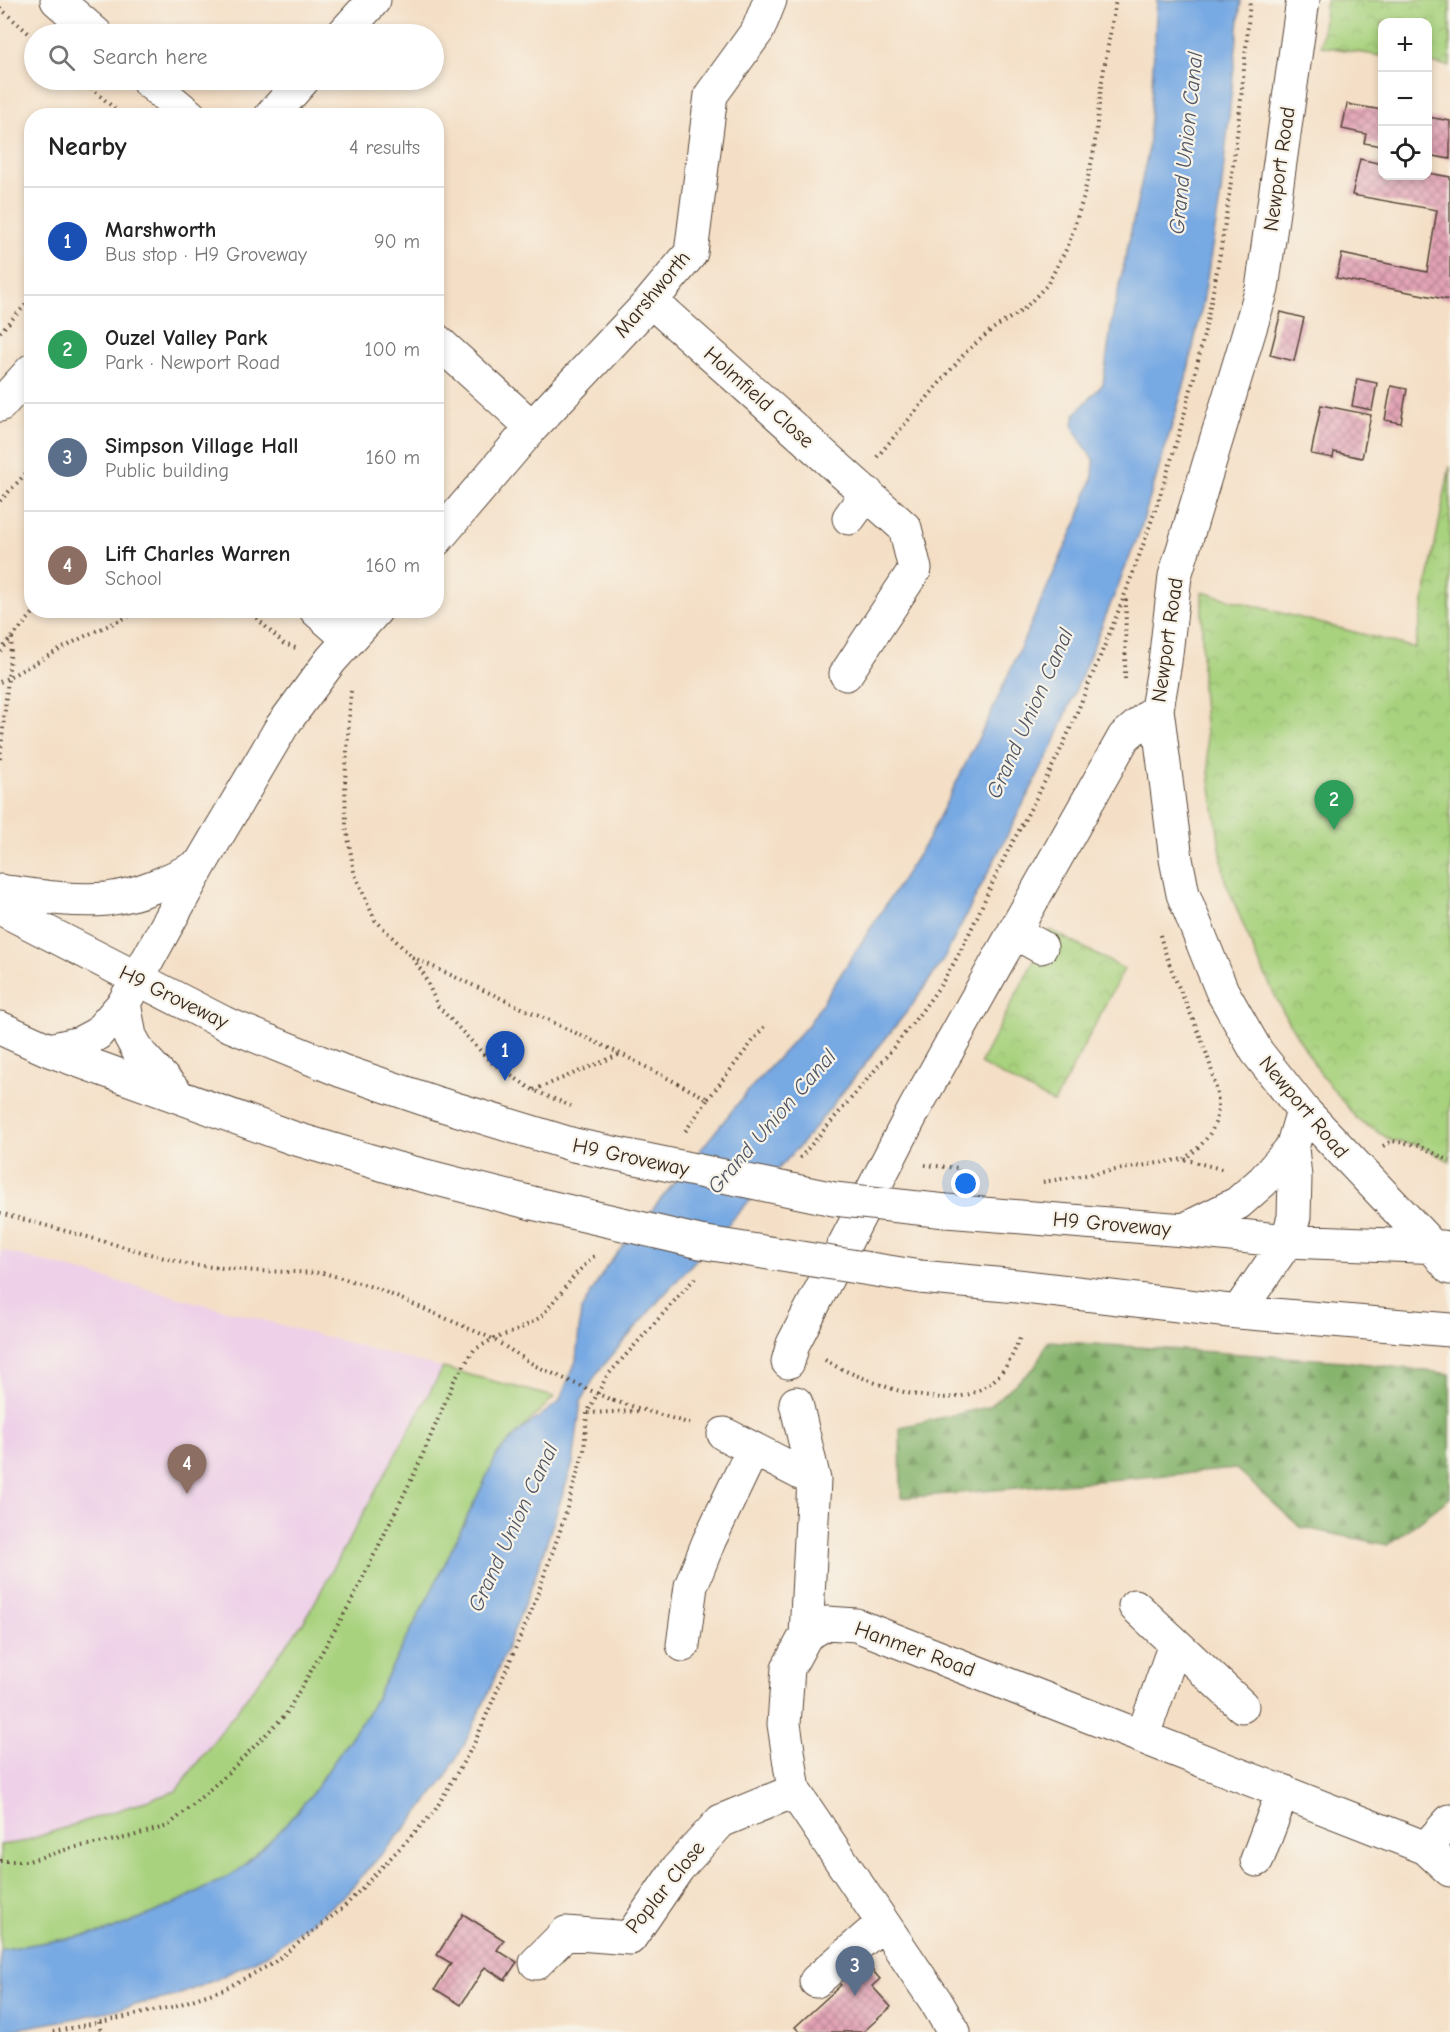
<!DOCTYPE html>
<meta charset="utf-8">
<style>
body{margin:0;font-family:"Comic Neue",sans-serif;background:#f2f2f2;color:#222}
.controls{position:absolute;right:18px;top:18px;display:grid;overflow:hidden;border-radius:12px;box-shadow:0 3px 9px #0003}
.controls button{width:54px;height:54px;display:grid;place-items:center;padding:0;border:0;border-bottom:2px solid #e0e0e0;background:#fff;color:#222;font:30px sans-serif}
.you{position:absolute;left:966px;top:1184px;width:21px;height:21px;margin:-15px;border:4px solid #fff;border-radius:50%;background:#1a73e8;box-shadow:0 0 0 9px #1a73e833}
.badge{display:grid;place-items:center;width:39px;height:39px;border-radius:50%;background:#0f766e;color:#fff;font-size:20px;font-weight:700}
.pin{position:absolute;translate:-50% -50px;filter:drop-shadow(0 2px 3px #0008)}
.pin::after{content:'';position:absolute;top:32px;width:21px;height:18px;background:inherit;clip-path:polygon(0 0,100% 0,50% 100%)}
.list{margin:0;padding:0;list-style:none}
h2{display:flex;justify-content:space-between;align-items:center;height:78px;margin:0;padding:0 24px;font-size:26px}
h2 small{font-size:20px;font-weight:400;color:#767676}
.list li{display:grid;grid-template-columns:39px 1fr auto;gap:18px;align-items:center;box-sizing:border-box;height:108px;padding:0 24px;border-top:2px solid #e0e0e0}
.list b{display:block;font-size:22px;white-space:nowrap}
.list p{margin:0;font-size:20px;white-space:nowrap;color:#767676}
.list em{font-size:20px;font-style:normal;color:#767676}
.icon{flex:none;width:33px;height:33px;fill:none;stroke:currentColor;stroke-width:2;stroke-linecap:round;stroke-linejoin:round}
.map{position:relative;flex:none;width:1450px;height:2032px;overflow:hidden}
.search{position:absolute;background:#fff;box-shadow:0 3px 9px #0003;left:24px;top:24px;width:420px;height:66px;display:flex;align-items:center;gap:15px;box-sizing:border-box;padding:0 21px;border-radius:33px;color:#767676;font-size:22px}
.panel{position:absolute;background:#fff;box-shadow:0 3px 9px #0003;left:24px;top:108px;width:420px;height:510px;border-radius:24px}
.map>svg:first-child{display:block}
.built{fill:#eed0e8}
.grass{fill:#a8d27e;stroke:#727e4e;stroke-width:1.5}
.forest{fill:url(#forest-firs);stroke:#606f46;stroke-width:1.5}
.park{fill:url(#park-crowns);stroke:#727e4e;stroke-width:1.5}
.water{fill:#77a9e3;stroke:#596a80;stroke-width:1.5}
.building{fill:url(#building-cross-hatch)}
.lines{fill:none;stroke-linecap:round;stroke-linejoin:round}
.minor-casing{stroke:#574537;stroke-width:35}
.path{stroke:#574537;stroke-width:4;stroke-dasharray:1.5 4.5;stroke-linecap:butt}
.minor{stroke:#fff;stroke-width:33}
.minor-bridge-casing{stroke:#574537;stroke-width:35;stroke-linecap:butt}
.path-bridge{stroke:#574537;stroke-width:4;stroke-dasharray:1.5 4.5;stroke-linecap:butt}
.minor-bridge{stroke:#fff;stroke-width:33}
.labels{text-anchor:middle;stroke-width:4.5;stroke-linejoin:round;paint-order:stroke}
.street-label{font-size:21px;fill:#3b2a1e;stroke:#f7f3e8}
.water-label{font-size:22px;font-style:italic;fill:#505663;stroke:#f7f3e8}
</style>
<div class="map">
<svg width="1450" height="2032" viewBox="0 0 1450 2032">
<defs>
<pattern id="forest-firs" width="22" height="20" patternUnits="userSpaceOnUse" patternTransform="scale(1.5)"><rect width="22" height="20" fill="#86b46d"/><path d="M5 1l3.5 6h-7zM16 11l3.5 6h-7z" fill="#6f9359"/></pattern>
<pattern id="park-crowns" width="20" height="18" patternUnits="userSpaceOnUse" patternTransform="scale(1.5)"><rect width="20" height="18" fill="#a8d27e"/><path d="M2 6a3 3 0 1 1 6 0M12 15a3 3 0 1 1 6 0" fill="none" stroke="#92b46c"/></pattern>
<pattern id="building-cross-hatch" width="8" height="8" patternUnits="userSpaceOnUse" patternTransform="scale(1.5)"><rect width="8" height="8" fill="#e2a2b5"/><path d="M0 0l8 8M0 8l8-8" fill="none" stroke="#b88493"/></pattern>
</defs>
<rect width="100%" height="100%" fill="#f7f3e8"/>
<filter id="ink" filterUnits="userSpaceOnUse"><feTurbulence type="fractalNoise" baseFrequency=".0167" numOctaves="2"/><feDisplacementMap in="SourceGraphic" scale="12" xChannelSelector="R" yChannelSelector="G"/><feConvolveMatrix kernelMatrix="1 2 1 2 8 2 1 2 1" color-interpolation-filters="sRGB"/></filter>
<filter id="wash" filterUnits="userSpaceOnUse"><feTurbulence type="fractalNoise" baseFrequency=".008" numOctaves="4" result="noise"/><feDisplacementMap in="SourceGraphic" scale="24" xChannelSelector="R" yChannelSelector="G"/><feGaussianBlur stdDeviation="1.35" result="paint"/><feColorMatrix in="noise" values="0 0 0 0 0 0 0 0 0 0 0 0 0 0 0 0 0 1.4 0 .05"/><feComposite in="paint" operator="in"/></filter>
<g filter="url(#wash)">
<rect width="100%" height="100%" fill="#f4dfc6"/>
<path class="built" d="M0,1250L443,1368L305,1620L176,1791L22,1842L0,1845Z"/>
<path class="grass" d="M443,1368L554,1397L498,1453L437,1580L369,1711L311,1795L281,1830L237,1872L170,1906L106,1932L0,1950V1845L22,1842L176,1791L305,1620Z"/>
<path class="forest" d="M1048,1341L1343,1361L1450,1374V1498L1388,1545L1300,1527L1236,1469L901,1498L900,1427L988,1407L1035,1367Z"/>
<path class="park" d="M1326,0H1450V66L1428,63V22H1382V56L1321,46Z
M1450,466V1161L1418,1145L1392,1141L1357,1119L1322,1076L1286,1018L1256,956L1225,880L1210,781L1202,689V592L1415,648Z
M1050,930L1124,969L1054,1103L980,1064Z"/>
<path class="water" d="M1157,0H1241L1221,193L1203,302L1186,379L1139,534L1053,746L943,960L913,1004L803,1142L661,1298L597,1373L581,1402L573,1463L533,1583L489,1692L464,1745L444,1780L410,1823L341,1899L266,1955L217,1979L176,1996L77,2018L0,2032V1950L106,1932L170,1906L237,1872L281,1830L311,1795L369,1711L437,1580L498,1453L520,1431L559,1402L576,1361L581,1310L607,1266L748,1091L808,1025L927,841L992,711L1078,519L1093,476L1094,461L1076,433L1073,424L1075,414L1103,384L1112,320L1148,152Z"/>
<g id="blocks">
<path class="building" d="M1347,104L1382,110V146L1364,143L1366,134L1342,129Z
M1428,117L1450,121V159L1428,155Z
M1360,159L1382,164V176H1428V173L1450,177V300L1336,278L1342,254L1427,272L1437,210L1352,195Z
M1281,312L1304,318L1294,361L1270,355Z
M1357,379L1377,383L1372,410L1352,406Z
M1391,386L1407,389L1401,423L1385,420Z
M1321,405L1371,415L1362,458L1334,452L1333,458L1311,454Z
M463,1914L504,1940L497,1950L517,1962L505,1980L485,1967L461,2005L435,1989L451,1963L437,1955Z
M865,1962L880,1979L872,1986L891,2007L863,2032H800L795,2027L841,1985L837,1981L857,1963L860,1966Z"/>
</g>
</g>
<g filter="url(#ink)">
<use href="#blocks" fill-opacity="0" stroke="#574537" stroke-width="1.5"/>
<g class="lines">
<defs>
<path id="minor" d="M57,0L96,34
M1303,0L1262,289L1175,576L1165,662L1157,709L1176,859L1183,894L1222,991L1257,1052L1303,1110L1432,1246L1450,1268
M343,34L374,0
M147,80L190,116
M271,116L303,80
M651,301L905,528L915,569L846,674
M436,340L532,427
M0,405L32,370
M849,518L867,493
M436,540L532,427L651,301L691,253L711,95L758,30L770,0
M316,610L349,639
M0,891C36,896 71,902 107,899C140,895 171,880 200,865
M0,908L224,1023L342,1071L436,1103L574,1145
M1014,932L1041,947
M124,1003L130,1036L140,1054L177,1094
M0,1028L49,1050L293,1138L398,1169L532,1203
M49,1050L80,1043L97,1034L124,1003L200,865L282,726L331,660L376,610
M946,1211L1184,1230L1287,1241L1443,1247
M1184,1230L1238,1203L1263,1181L1292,1148
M920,1277L1017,1286L1238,1312L1450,1330
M1238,1312L1287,1241L1294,1217L1295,1177L1292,1148L1303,1110
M788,1362L793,1344L915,1108L1124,737L1157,709
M796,1403L814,1480L806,1635
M724,1434L814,1480
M1135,1606L1242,1706
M683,1645L691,1586L709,1541L753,1449
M1143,1735L1175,1644
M1426,1848L1450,1821
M1257,1860L1283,1791
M536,1963L566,1933L630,1938L678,1868L721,1821L794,1791
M816,1981L883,1923
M954,2032L935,2000L794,1791L784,1724L788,1668L806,1635L827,1623L856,1625L1426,1848L1450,1870"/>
</defs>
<use href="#minor" class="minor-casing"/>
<path class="path" d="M0,8L34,38
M82,80L123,116
M0,332L32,298
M877,457L965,353L991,330L1023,310L1047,285L1068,246L1083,199L1094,151L1101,86L1116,0
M0,501L32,467
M248,610L284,644L296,648
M0,651L36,610
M1125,679L1126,596
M0,682L87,635L143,610
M351,691L345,781L346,826L354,872L375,920L412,957L423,973L438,1006L491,1062L533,1090L571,1106
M0,759L12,638
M1160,935C1172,982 1200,1025 1212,1072C1215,1084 1218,1095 1218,1108C1217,1131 1201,1147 1184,1159
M412,957L621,1054L708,1099L684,1133
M534,1090L621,1054
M708,1099L766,1024
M1383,1146L1392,1141L1418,1145L1450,1161
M800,1158C846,1104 896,1048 937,990C966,949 985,895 1009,849C1026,817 1043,786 1059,753C1072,727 1082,699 1094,671C1134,576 1169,478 1194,377C1225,254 1240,126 1250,0
M925,1165L959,1168V1177L961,1178
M1043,1182L1183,1159L1225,1170
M0,1213L190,1265L256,1271L324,1273L376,1288L493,1339L536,1366
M825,1360C841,1370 858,1376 876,1383C937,1406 997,1410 1020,1336
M614,1401L691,1424
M588,1413L640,1411
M0,1861H29L71,1848L121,1839L168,1826L223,1778L286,1714L351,1602L418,1466L454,1381L474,1350L493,1339L516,1331L541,1317L576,1274L597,1253
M99,2022L101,2032
M53,2032L172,2007L224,1989L272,1964L345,1906L434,1812L474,1744L531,1612L560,1531L584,1451L587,1413L607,1376L696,1277"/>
<use href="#minor" class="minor"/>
<defs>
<path id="minor-bridge" d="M574,1145L834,1199L946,1211
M532,1203L700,1242L920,1277"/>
</defs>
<use href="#minor-bridge" class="minor-bridge-casing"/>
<path class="path-bridge" d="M536,1366L614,1401"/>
<use href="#minor-bridge" class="minor-bridge"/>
</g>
</g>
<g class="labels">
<g class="street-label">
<text transform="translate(1279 169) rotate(-82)" y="7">Newport Road</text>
<text transform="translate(652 294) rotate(-50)" y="7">Marshworth</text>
<text transform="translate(759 397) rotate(42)" y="7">Holmfield Close</text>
<text transform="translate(1167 640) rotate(-82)" y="7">Newport Road</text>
<text transform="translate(174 997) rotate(26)" y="7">H9 Groveway</text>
<text transform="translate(1304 1107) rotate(50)" y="7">Newport Road</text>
<text transform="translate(631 1157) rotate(12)" y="7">H9 Groveway</text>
<text transform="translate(1112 1224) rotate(5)" y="7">H9 Groveway</text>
<text transform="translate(915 1649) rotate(20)" y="7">Hanmer Road</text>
<text transform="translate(665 1887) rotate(-51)" y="7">Poplar Close</text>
</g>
<g class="water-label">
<text transform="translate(1185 143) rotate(-84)" y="8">Grand Union Canal</text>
<text transform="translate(1029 713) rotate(-66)" y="8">Grand Union Canal</text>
<text transform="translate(771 1121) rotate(-49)" y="8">Grand Union Canal</text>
<text transform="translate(512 1527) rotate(-65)" y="8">Grand Union Canal</text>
</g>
</g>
</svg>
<div class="controls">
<button>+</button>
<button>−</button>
<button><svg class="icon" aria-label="locate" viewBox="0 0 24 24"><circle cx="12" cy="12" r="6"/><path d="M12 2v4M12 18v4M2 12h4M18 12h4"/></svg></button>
</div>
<div class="you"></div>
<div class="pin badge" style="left:505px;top:1081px;background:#1a4fb4">1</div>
<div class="pin badge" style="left:1334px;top:830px;background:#2e9e5b">2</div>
<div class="pin badge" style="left:855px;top:1996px;background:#5c6f8a">3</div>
<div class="pin badge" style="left:187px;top:1494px;background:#8d6e63">4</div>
<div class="search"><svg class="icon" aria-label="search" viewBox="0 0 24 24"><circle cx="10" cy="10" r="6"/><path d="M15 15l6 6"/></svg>Search here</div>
<section class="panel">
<h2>Nearby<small>4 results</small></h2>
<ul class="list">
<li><span class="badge" style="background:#1a4fb4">1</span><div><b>Marshworth</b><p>Bus stop · H9 Groveway</p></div><em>90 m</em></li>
<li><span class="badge" style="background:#2e9e5b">2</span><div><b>Ouzel Valley Park</b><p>Park · Newport Road</p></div><em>100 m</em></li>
<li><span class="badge" style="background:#5c6f8a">3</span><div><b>Simpson Village Hall</b><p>Public building</p></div><em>160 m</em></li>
<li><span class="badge" style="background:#8d6e63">4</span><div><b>Lift Charles Warren</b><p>School</p></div><em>160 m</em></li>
</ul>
</section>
</div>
